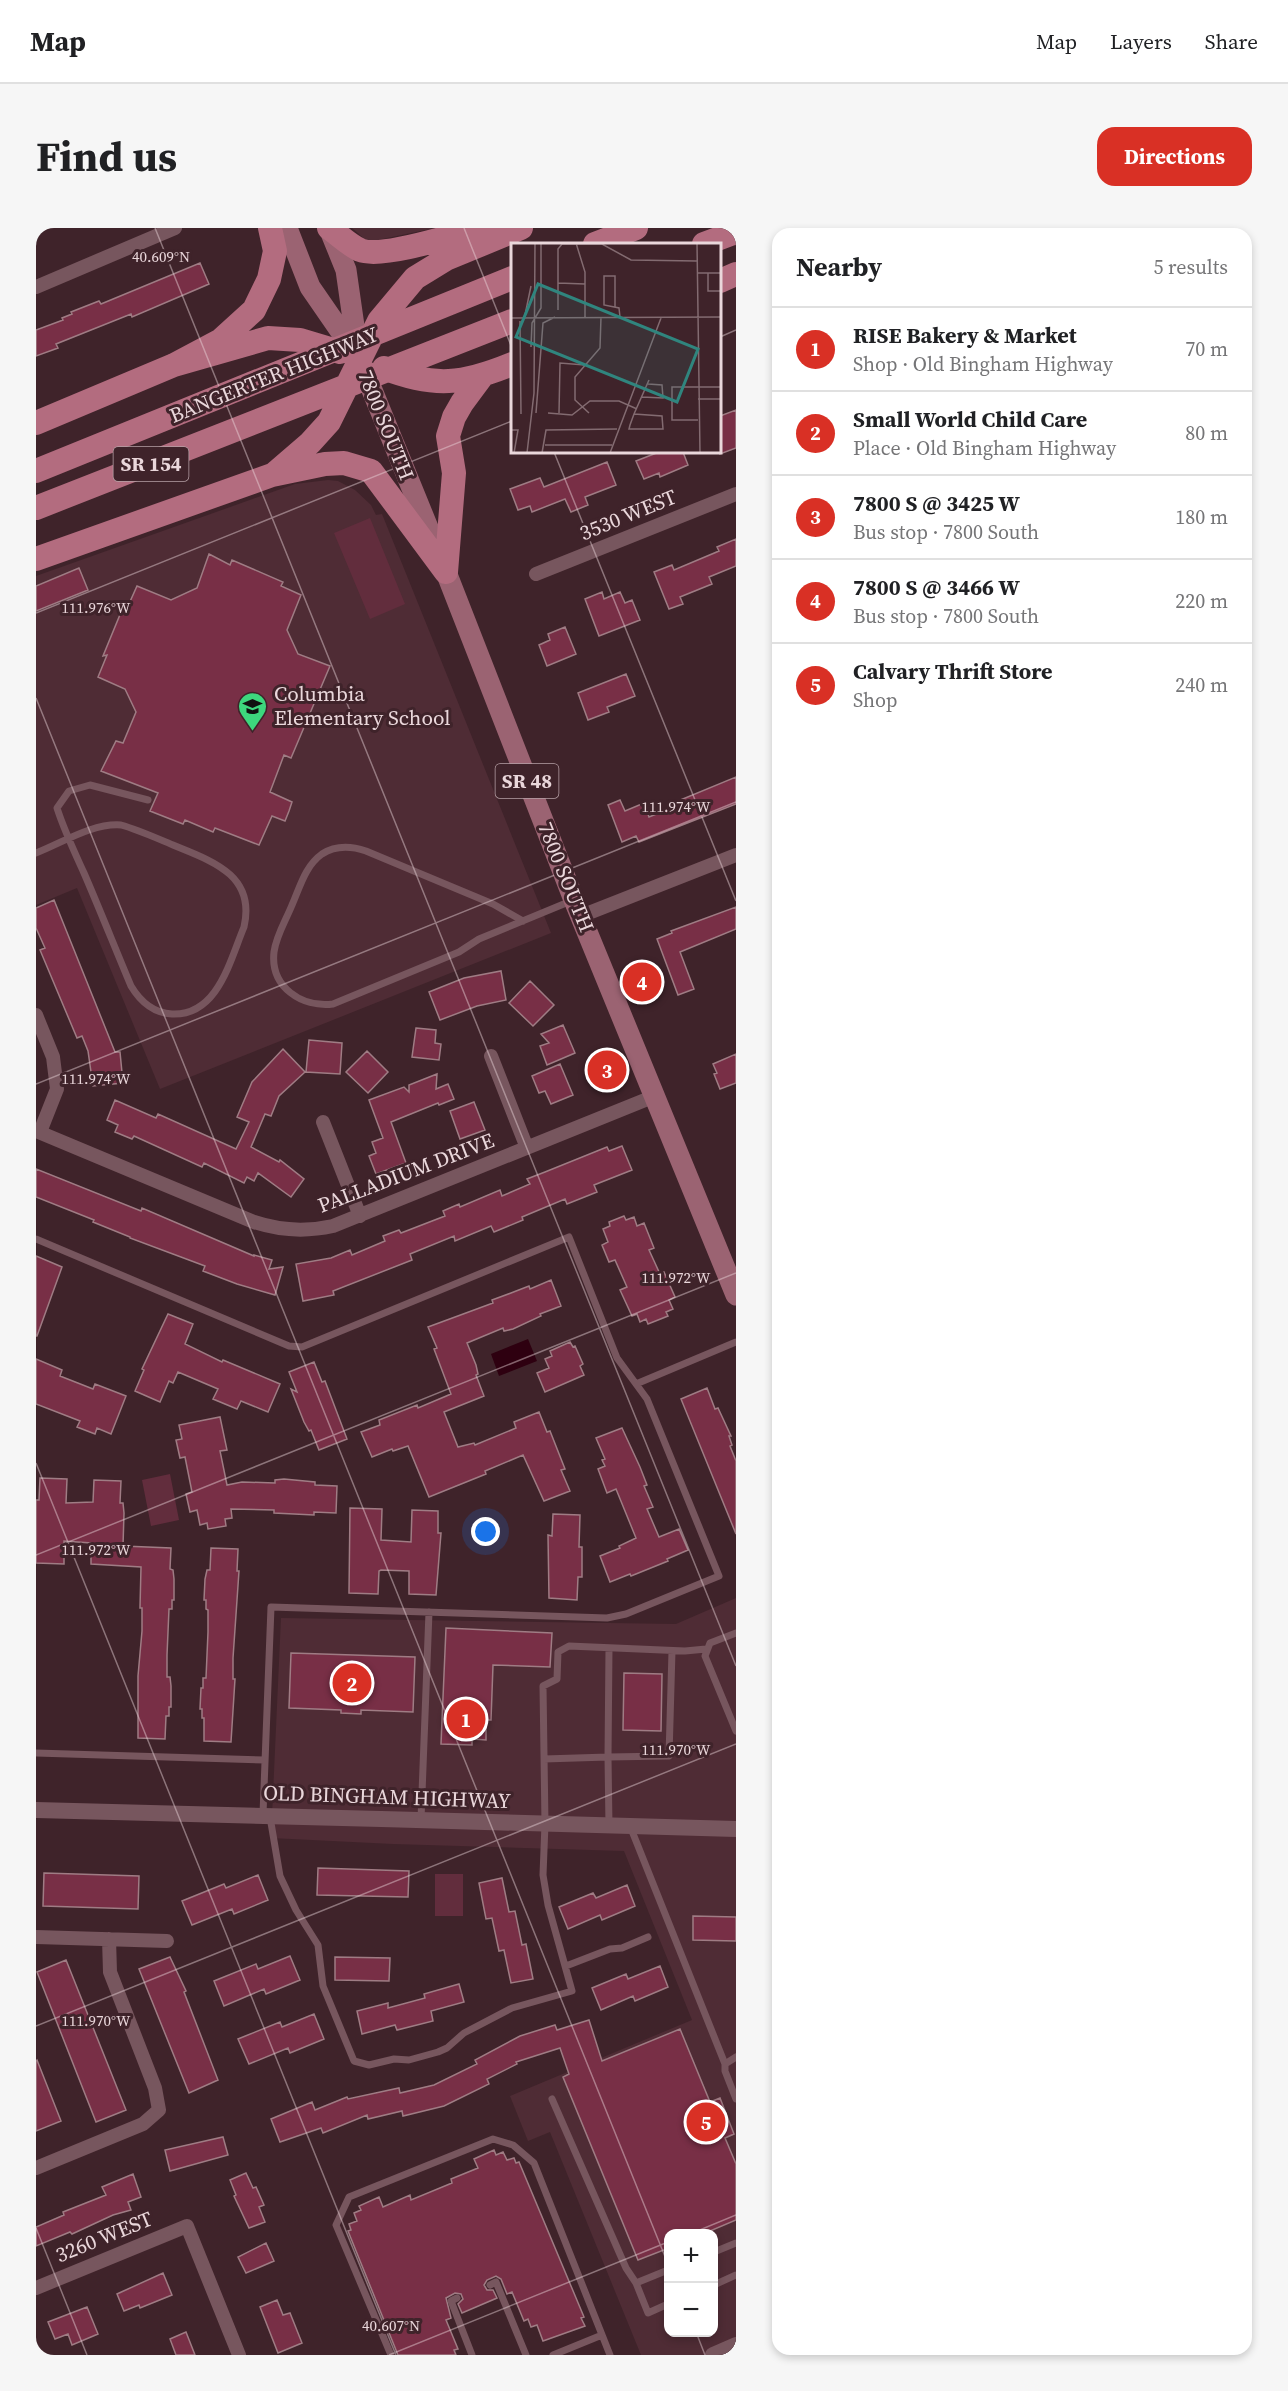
<!DOCTYPE html>
<meta charset="utf-8">
<style>
body{margin:0;font-family:"Source Serif 4",serif;background:#f6f6f6;color:#202124}
.controls{position:absolute;right:18px;bottom:18px;display:grid;overflow:hidden;border-radius:12px;box-shadow:0 3px 9px #0003}
.controls button{width:54px;height:54px;display:grid;place-items:center;padding:0;border:0;border-bottom:2px solid #e0e0e0;background:#fff;color:#202124;font:30px sans-serif}
.you{position:absolute;left:450px;top:1304px;width:21px;height:21px;margin:-15px;border:4px solid #fff;border-radius:50%;background:#1a73e8;box-shadow:0 0 0 9px #1a73e833}
.badge{display:grid;place-items:center;width:39px;height:39px;border-radius:50%;background:#d93025;color:#fff;font-size:20px;font-weight:700}
.pin{position:absolute;translate:-50% -50%;border:3px solid #fff;box-shadow:0 2px 6px #0006}
.list{margin:0;padding:0;list-style:none}
h2{display:flex;justify-content:space-between;align-items:center;height:78px;margin:0;padding:0 24px;font-size:26px}
h2 small{font-size:20px;font-weight:400;color:#757577}
.list li{display:grid;grid-template-columns:39px 1fr auto;gap:18px;align-items:center;box-sizing:border-box;height:84px;padding:0 24px;border-top:2px solid #e0e0e0}
.list b{display:block;font-size:22px;white-space:nowrap}
.list p{margin:0;font-size:20px;white-space:nowrap;color:#757577}
.list em{font-size:20px;font-style:normal;color:#757577}
.map{position:relative;flex:none;width:700px;height:2127px;overflow:hidden;border-radius:18px}
header{display:flex;align-items:center;gap:36px;box-sizing:border-box;height:84px;padding:0 30px;background:#fff;border-bottom:2px solid #e0e0e0}
header strong{font-size:28px}
nav{display:flex;gap:33px;margin-inline-start:auto;font-size:21px}
.intro{display:flex;align-items:center;justify-content:space-between;box-sizing:border-box;height:144px;padding:0 36px}
h1{margin:0;font-size:42px}
.button{padding:15px 27px;border-radius:18px;background:#d93025;color:#fff;font-size:21px;font-weight:700}
main{display:flex;gap:36px;padding:0 36px}
aside{flex:1;background:#fff;border-radius:18px;box-shadow:0 3px 9px #0003}
.map>svg:first-child{display:block}
.built{fill:#4f2c35;fill-rule:evenodd}
.green{fill:#622d3d}
.water{fill:#2e0010}
.building{fill:#782f46;stroke:#9f7c84;stroke-width:1.5}
.lines{fill:none;stroke-linecap:round;stroke-linejoin:round}
.service{stroke:#77565e;stroke-width:7}
.minor{stroke:#77565e;stroke-width:14}
.tertiary{stroke:#77565e;stroke-width:16}
.primary{stroke:#9b6372;stroke-width:21}
.motorway{stroke:#b36c7f;stroke-width:24}
.ticks{fill:none;stroke:#ead7db;stroke-width:1.5;stroke-opacity:0.45}
.labels{text-anchor:middle;stroke-width:6;stroke-linejoin:round;paint-order:stroke}
.shield{fill:#3f232a;stroke:#b7a1a6;stroke-width:1.5}
.shield-label{font-size:20px;font-weight:bold;fill:#ead7db}
.street-label{font-size:21px;fill:#ead7db;stroke:#3f232a}
.poi-label{font-size:21px;fill:#ead7db;stroke:#3f232a;text-anchor:start}
.inset-road{fill:none;stroke:#836b71;stroke-width:1.5}
.view{fill:#30857e;fill-opacity:0.15;stroke:#30857e;stroke-width:3}
.inset-edge{fill:none;stroke:#ead7db;stroke-width:3}
.ticks-label{font-size:15px;text-anchor:middle;fill:#ead7db;stroke:#3f232a;stroke-width:6;stroke-linejoin:round;paint-order:stroke}
</style>
<header>
<strong>Map</strong>
<nav><a>Map</a><a>Layers</a><a>Share</a></nav>
</header>
<div class="intro"><h1>Find us</h1><a class="button">Directions</a></div>
<main>
<div class="map">
<svg width="700" height="2127" viewBox="0 0 700 2127">
<rect width="100%" height="100%" fill="#3f232a"/>
<path class="built" d="M316,0H399L332,14Z
M292,252L302,253L319,262L335,277L340,287L346,286L515,705L124,861L41,660L0,677V348L259,256Z
M700,1370V2127H605L514,1904L492,1913L474,1868L656,1792L588,1623L357,1616L235,1610L245,1390L640,1396ZM632,2006H678V2104H632Z"/>
<path class="green" d="M334,290L369,376L334,391L298,305Z
M134,1246L143,1292L115,1298L106,1252Z
M399,1646H427V1688H399Z"/>
<path class="water" d="M492,1111L501,1133L463,1148L455,1126Z"/>
<path class="building" d="M164,35L173,56L96,89L95,86L20,116L22,120L0,128V102L27,92L26,90L36,86L35,84L63,73L65,76Z
M700,182V220L684,226V188Z
M623,224H647L652,237L624,249L623,245L608,251L600,233Z
M571,234L580,257L549,269L552,277L535,284L529,271L496,284L494,278L482,282L474,261L504,250L508,259Z
M700,311V338L673,349L676,356L644,369L647,376L633,381L618,344L636,337L638,342L683,323L681,319Z
M173,326L194,337L196,332L247,354L245,358L265,367L251,402L262,426L294,438L255,530L248,527L234,564L256,574L253,583L249,593L236,588L223,617L179,600L177,604L149,592L147,596L114,583L122,565L65,543L80,513L87,515L100,484L89,461L62,449L71,427L67,428L88,377L92,378L101,358L135,372L161,360Z
M43,340L52,362L0,383V358Z
M566,364L568,371L584,364L589,375L596,372L604,392L563,408L549,371Z
M529,399L540,426L511,438L503,417L514,412L512,406Z
M590,446L599,468L571,479L573,484L552,492L542,465Z
M700,549V576L603,614L600,608L586,614L572,577L584,572L589,583L608,575L613,589L643,577L642,573Z
M18,672L79,824H84L87,855L57,858L52,823L46,808L41,810L4,722L9,720L0,700V680Z
M700,679V701L644,724L658,761L642,767L621,711L636,705L635,703Z
M465,743L470,772L441,778L404,792L393,764L428,750Z
M494,753L518,777L497,798L473,775Z
M527,797L539,825L511,837L504,818L513,815L505,806Z
M380,800L400,802L399,815L405,816L403,832L376,829Z
M273,812L306,815L304,846L270,844Z
M247,821L269,844L243,868L235,888L229,886L215,919L243,934L244,932L268,951L255,969L222,945L218,953L211,949L208,955L168,935L166,939L98,908L96,911L79,904L82,897L71,892L79,872L120,890L122,886L200,921L213,894L201,889L216,854Z
M331,823L352,844L332,865L310,844Z
M700,826V855L684,861L678,846L681,845L677,836Z
M524,836L537,867L515,876L509,863L503,865L496,848Z
M401,846L400,861L412,856L418,871L403,877L402,875L355,894L370,935L340,946L333,928L340,925L336,914L347,910L333,872L368,859L373,864V857Z
M438,874L449,902L424,911L414,883Z
M586,918L596,942L558,957L561,964L531,976L529,971L486,989L487,992L458,1004L455,998L419,1013L418,1008L374,1026L376,1032L297,1063L298,1067L267,1073L260,1036L295,1030L314,1022L316,1027L349,1013L347,1008L363,1002L365,1005L409,988L407,983L423,976L424,979L464,962L466,968L494,956L491,951L509,944L571,919L573,923Z
M0,941L105,983L106,980L218,1028V1027L236,1032L233,1041L247,1039L239,1067L201,1056L167,1043L169,1038L94,1010V1009L57,994L58,992L0,969Z
M588,988L590,992L598,989L601,998L608,995L618,1020L613,1022L624,1046L628,1044L639,1069L633,1072L637,1081L630,1084L632,1088L612,1096L610,1091L604,1094L601,1086L596,1088L584,1062L591,1059L579,1032L573,1034L566,1017L572,1014L567,1001L574,998L573,994Z
M0,1028L26,1039L1,1108H0Z
M515,1052L525,1078L504,1086L505,1088L477,1101L468,1103L467,1100L431,1115L440,1137L442,1146L440,1147L448,1168L408,1184L422,1219L438,1215L439,1217L480,1200L478,1194L503,1184L511,1204L514,1203L529,1241L525,1242L534,1263L508,1273L487,1227L449,1243L450,1246L393,1269L372,1218L357,1223L356,1221L336,1229L325,1204L344,1197L343,1192L381,1177L382,1180L415,1166L398,1121L401,1120L392,1099L457,1075L456,1072L475,1065L493,1058L494,1061Z
M132,1086L157,1096L149,1116L186,1134L187,1132L244,1156L232,1184L205,1173L201,1181L177,1171L182,1161L142,1144L137,1155L133,1153L124,1174L99,1163L108,1142L106,1141Z
M534,1114L537,1119L539,1118L547,1136L544,1138L548,1147L509,1164L501,1145L513,1140L509,1131L516,1128L514,1123Z
M0,1131L26,1142L24,1148L57,1161L59,1156L90,1168L75,1206L61,1200L59,1206L41,1199L44,1193L0,1176Z
M278,1134L286,1154L289,1153L311,1211L283,1222L275,1202L273,1203L268,1194L255,1161L261,1164L253,1144Z
M671,1160L679,1181L682,1180L695,1208H693L696,1217L694,1218L700,1233V1306L645,1171Z
M184,1189L191,1222L184,1223L191,1257L206,1254L239,1255V1252L248,1251L279,1254V1257L301,1258L300,1285L278,1284V1287L238,1285V1282L195,1281L196,1290L189,1291L190,1298L172,1301L171,1295L164,1297L161,1282L154,1284L150,1266L156,1264L149,1229L144,1230L140,1212L146,1211L143,1197Z
M586,1200L604,1239L611,1257L608,1258L617,1279L611,1281L623,1309L643,1301L652,1322L631,1331L632,1333L595,1348L594,1346L574,1354L564,1328L584,1320L583,1318L600,1310L580,1261L571,1265L562,1241L569,1238L566,1232L569,1231L560,1210Z
M4,1250L31,1251L30,1275L57,1274L58,1252L85,1253L84,1275H87L88,1285L87,1318L135,1320L134,1341L137,1342L138,1351V1372H136V1381H133L131,1427V1449H134L135,1458V1479H133V1488H130L129,1511L102,1510V1448L106,1403V1380H104L105,1339L55,1336V1315L28,1313V1336L0,1335V1272H3Z
M314,1280L346,1281L345,1312L375,1314L376,1282L402,1283V1305H405L400,1367L373,1366V1343L345,1342L343,1343L342,1366L313,1365Z
M517,1286L544,1287L543,1319H546V1349H542L541,1372L513,1370L512,1307L516,1308Z
M175,1320L202,1321L201,1343H203L197,1430V1451H199L195,1514L168,1513V1490H166V1481H164L165,1460H167V1450H170L172,1404V1382L170,1381V1372H168L169,1351L171,1342H174Z
M410,1400L516,1405L514,1439L457,1437L455,1492H450V1512L436,1511V1517L405,1516Z
M255,1425L379,1429L377,1484L325,1482V1486L305,1485V1482L253,1480Z
M588,1445L626,1446L625,1503L587,1502Z
M282,1640L373,1643L372,1669L281,1667Z
M8,1645L103,1648L102,1681L7,1678Z
M222,1647L232,1672L198,1686L196,1681L156,1697L146,1673L188,1656L190,1660Z
M466,1650L473,1684L479,1683L486,1717L490,1716L497,1751L475,1755L468,1722L463,1723L456,1690L450,1691L443,1655Z
M591,1657L599,1678L566,1692L564,1687L532,1701L523,1679L557,1665L560,1670Z
M657,1688L700,1689V1713L657,1712Z
M254,1728L264,1752L230,1766L228,1761L188,1778L178,1753L220,1736L222,1741Z
M134,1729L150,1763L148,1764L182,1852L153,1865L103,1741Z
M299,1729L354,1730L353,1753L299,1752Z
M30,1732L90,1882L60,1894L1,1744Z
M624,1738L632,1759L599,1773L597,1768L565,1782L556,1760L590,1746L592,1751Z
M423,1756L428,1774L395,1783L397,1793L361,1802L359,1797L326,1806L321,1783L352,1775V1780L389,1770L388,1766Z
M278,1786L288,1811L254,1825L252,1820L213,1836L202,1811L244,1794L246,1799Z
M553,1792L566,1833L644,1801L674,1874L684,1870L698,1906L689,1910L700,1936V1992L667,2006H633V2020L602,2032L527,1849L533,1846L524,1820L480,1834L481,1836L451,1851L453,1856L408,1878L367,1888L366,1883L332,1891L331,1887L287,1905L285,1900L244,1914L235,1891L276,1874L279,1882L311,1869L312,1871L363,1860L364,1865L398,1857L441,1836L439,1832L484,1808L519,1797L521,1802Z
M1,1832L25,1893L0,1903V1833Z
M187,1909L192,1927L134,1943L129,1922Z
M458,1922L460,1927L467,1924L471,1932L478,1930L480,1935L483,1934L548,2089L545,2090L549,2098L507,2113L501,2097L495,2099L492,2091L488,2093L476,2064L471,2066L465,2051L460,2048L451,2052L448,2057L451,2062H457L461,2070L426,2085L422,2076L427,2071L425,2066L419,2065L410,2070L415,2090L410,2092L422,2121L418,2122L420,2127H362L312,2003L315,2002L313,1996L321,1993L318,1985L325,1982L323,1978L343,1969L347,1979L374,1967L375,1972L416,1955L415,1951L442,1940L438,1931Z
M210,1945L217,1960L220,1959L228,1977L223,1979L229,1994L213,2000L198,1968L200,1967L194,1952Z
M97,1946L105,1969L92,1974L95,1982L77,1987L36,2006L34,2004L0,2018V1999L28,1987L27,1984L70,1967L66,1959Z
M230,2015L238,2033L210,2045L202,2029Z
M127,2045L136,2067L104,2080L103,2077L88,2083L81,2066Z
M241,2072L247,2087L254,2085L266,2115L242,2125L224,2079Z
M51,2079L62,2106L36,2117L32,2106L19,2111L12,2094Z
M150,2104L159,2127H140L134,2111Z"/>
<g class="lines">
<path class="service" d="M0,625C26,615 56,595 85,597C103,602 120,610 137,617C176,633 220,647 208,699C194,732 182,788 136,786C117,785 104,773 95,758C79,720 64,682 48,645C38,623 28,602 21,580L33,563L54,557L112,572
M487,693L457,676L330,623C315,618 300,617 286,626C269,638 264,659 256,677C250,692 240,708 238,724C234,759 266,780 297,776L423,724L443,711L535,673
M0,1011L253,1118L266,1119L533,1009L581,1130L611,1171L683,1348L590,1386L571,1390L235,1379L227,1586
M600,1156L700,1114
M700,1405L674,1415L669,1428L700,1503
M0,1525L229,1532
M508,1531L572,1529L573,1420
M234,1589L244,1648L260,1682L282,1717L287,1758L318,1833L333,1837L358,1831L373,1832L402,1824L411,1820L428,1805L476,1780L536,1763L512,1677L507,1647L509,1596L507,1458L521,1451L522,1424L533,1418L649,1423L670,1421
M385,1591L393,1384
M573,1598L572,1529L633,1528L636,1423
M594,1598L689,1836
M530,1738L574,1721L586,1720L612,1709
M700,1829L689,1836V1843L700,1871
M516,1871L590,2040L600,2055
M678,2024L700,2015
M632,2042L600,2055L612,2085L632,2076
M454,2057L460,2054L490,2127
M678,2057L700,2047
M421,2070L415,2073L436,2127
M355,2127L300,1997L313,1969L457,1911L477,1917L498,1935L574,2127
M517,2127L566,2107"/>
<path class="minor" d="M0,59L139,0
M500,346L700,266
M545,688L700,627
M0,787L17,829L21,861L4,904
M455,828L491,920
M287,894L324,988
M0,903L218,994C245,1003 270,1004 297,998L619,868
M0,1709L131,1713
M0,1940L107,1896L123,1882L119,1860L74,1744L73,1711
M0,2060L151,1998L203,2127"/>
<path class="tertiary" d="M0,1582C233,1587 467,1595 700,1601
M677,2127L700,2117"/>
<path class="primary" d="M251,0L274,59L323,130L410,344L538,672L700,1067
M293,0L310,42L322,126"/>
<path class="motorway" d="M293,0C303,7 313,17 324,22C346,31 418,7 443,0
M559,16L600,0
M668,16L700,4
M684,53L700,46
M138,137L232,110L264,112L304,124
M348,140C399,160 427,156 476,136
M0,195L138,137L185,112L218,82L233,51L239,23L234,0
M0,243L476,50
M238,246L274,215L293,194L343,93L379,50L410,31L485,0
M0,280L476,93
M0,331L236,247L289,236L308,235L335,243L410,344
M410,344L418,245L412,208L418,189L426,175L446,148"/>
</g>
<path class="ticks" d="M119,0L700,1438M428,0L476,120M684,109L700,102M518,224L700,673M0,385L476,193M0,470L632,2036M0,856L700,574M0,1235L360,2127M0,1327L700,1045M0,1798L700,1516M0,2000L51,2127M654,2006L700,1987M660,2104L669,2127M353,2127L632,2014"/>
<defs>
<symbol id="school-pin" viewBox="-11 -11 22 30"><path d="M0 17L-7.5 6A9.5 9.5 0 1 1 7.5 6Z" fill="#3dd77d" stroke="#3f232a"/><path d="M0-5L7-2L0 1L-7-2ZM-4 1L0 2.5L4 1V4Q0 6-4 4Z" fill="#111"/></symbol>
</defs>
<g fill-rule="evenodd">
<use href="#school-pin" x="200" y="462" width="33" height="45"/>
</g>
<g class="labels">
<g class="shield">
<rect x="77.5" y="219" width="75" height="34" rx="4.5"/>
<rect x="459.5" y="536" width="63" height="34" rx="4.5"/>
</g>
<g class="shield-label">
<text x="115" y="243">SR 154</text>
<text x="491" y="560">SR 48</text>
</g>
<g class="street-label">
<text transform="translate(238 147) rotate(-22)" y="7">BANGERTER HIGHWAY</text>
<text transform="translate(350 197) rotate(68)" y="7">7800 SOUTH</text>
<text transform="translate(592 287) rotate(-22)" y="7">3530 WEST</text>
<text transform="translate(530 649) rotate(68)" y="7">7800 SOUTH</text>
<text transform="translate(370 945) rotate(-21)" y="7">PALLADIUM DRIVE</text>
<text transform="translate(351 1569) rotate(2)" y="7">OLD BINGHAM HIGHWAY</text>
<text transform="translate(68 2009) rotate(-22)" y="7">3260 WEST</text>
</g>
<g class="poi-label">
<text x="238" y="473">Columbia<tspan x="238" dy="24">Elementary School</tspan></text>
</g>
</g>
<g transform="translate(475 15)">
<rect width="210" height="210" fill="#3f232a"/>
<path class="inset-road" d="M65,0L74,29V74M186,0L189,210M186,30H210M197,30V48H210M47,40L74,41M104,64V33H93V62L108,65L109,74M47,67V6L51,1H91L120,17L186,18M14,72L20,43M0,75L210,74M9,78L10,171M20,104L21,80L30,65V0M131,154L152,155L151,142L137,141M187,156H210M25,170L32,80L44,74M37,170L61,172L79,158H108L126,166M48,170L49,120L74,122M78,170L64,157V134L89,105L90,74M123,171L151,173L152,186H118L119,182L123,171L138,137M187,177H161V144H210M0,187H7L3,210M34,202H101M16,210L23,150L24,0M31,210L35,187L106,186M99,210L150,75"/>
<path class="view" d="M27,41L187,106L166,159L5,94Z"/>
<rect width="210" height="210" class="inset-edge"/>
</g>
<g class="ticks-label">
<text x="125" y="34">40.609°N</text>
<text x="60" y="385">111.976°W</text>
<text x="640" y="584">111.974°W</text>
<text x="60" y="856">111.974°W</text>
<text x="640" y="1055">111.972°W</text>
<text x="60" y="1327">111.972°W</text>
<text x="640" y="1527">111.970°W</text>
<text x="60" y="1798">111.970°W</text>
<text x="355" y="2103">40.607°N</text>
</g>
</svg>
<div class="controls">
<button>+</button>
<button>−</button>
</div>
<div class="you"></div>
<div class="pin badge" style="left:430px;top:1491px">1</div>
<div class="pin badge" style="left:316px;top:1455px">2</div>
<div class="pin badge" style="left:571px;top:842px">3</div>
<div class="pin badge" style="left:606px;top:754px">4</div>
<div class="pin badge" style="left:670px;top:1894px">5</div>
</div>
<aside>
<h2>Nearby<small>5 results</small></h2>
<ul class="list">
<li><span class="badge">1</span><div><b>RISE Bakery &amp; Market</b><p>Shop · Old Bingham Highway</p></div><em>70 m</em></li>
<li><span class="badge">2</span><div><b>Small World Child Care</b><p>Place · Old Bingham Highway</p></div><em>80 m</em></li>
<li><span class="badge">3</span><div><b>7800 S @ 3425 W</b><p>Bus stop · 7800 South</p></div><em>180 m</em></li>
<li><span class="badge">4</span><div><b>7800 S @ 3466 W</b><p>Bus stop · 7800 South</p></div><em>220 m</em></li>
<li><span class="badge">5</span><div><b>Calvary Thrift Store</b><p>Shop</p></div><em>240 m</em></li>
</ul>
</aside>
</main>
